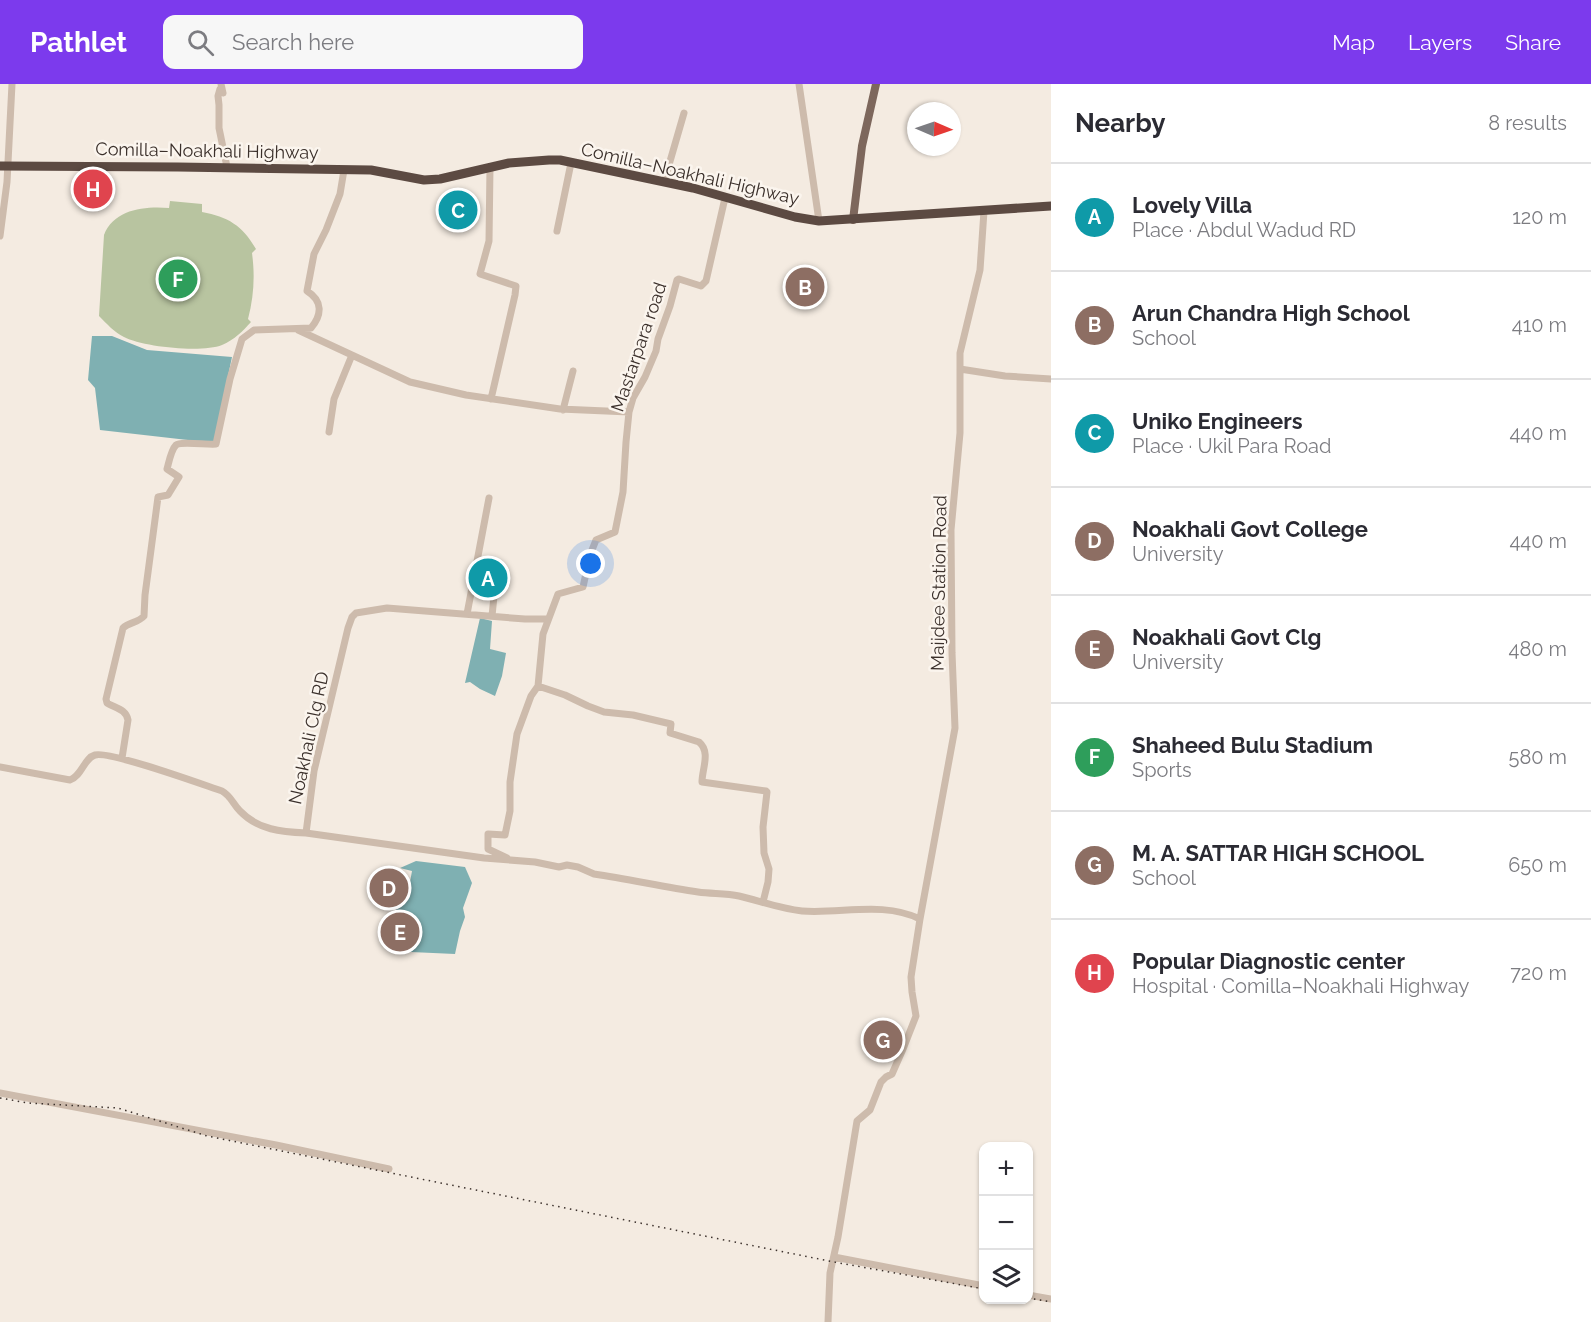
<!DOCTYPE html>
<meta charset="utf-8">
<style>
body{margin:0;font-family:Raleway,sans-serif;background:#f7f7f7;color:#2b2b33}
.controls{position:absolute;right:18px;bottom:18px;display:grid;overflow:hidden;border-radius:12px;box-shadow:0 2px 4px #0004}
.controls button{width:54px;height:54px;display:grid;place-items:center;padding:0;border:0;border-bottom:2px solid #e1e1e2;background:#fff;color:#2b2b33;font:30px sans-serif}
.compass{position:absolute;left:907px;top:18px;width:54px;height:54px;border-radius:50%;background:#fff;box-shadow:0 2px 4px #0004;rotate:92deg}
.you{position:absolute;left:591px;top:480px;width:21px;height:21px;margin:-15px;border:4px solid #fff;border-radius:50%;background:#1a73e8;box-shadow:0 0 0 9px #1a73e833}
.badge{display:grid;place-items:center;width:39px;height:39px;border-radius:50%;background:#7c3aed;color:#fff;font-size:20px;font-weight:700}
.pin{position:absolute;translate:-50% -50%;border:3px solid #fff;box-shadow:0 2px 6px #0006}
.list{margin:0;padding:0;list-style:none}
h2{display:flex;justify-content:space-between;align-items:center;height:78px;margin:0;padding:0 24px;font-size:26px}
h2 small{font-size:20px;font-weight:400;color:#7c7c81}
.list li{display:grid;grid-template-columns:39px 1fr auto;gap:18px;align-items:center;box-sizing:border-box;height:108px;padding:0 24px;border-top:2px solid #e1e1e2}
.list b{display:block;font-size:22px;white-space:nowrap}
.list p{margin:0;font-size:20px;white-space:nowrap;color:#7c7c81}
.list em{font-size:20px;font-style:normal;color:#7c7c81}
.icon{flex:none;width:33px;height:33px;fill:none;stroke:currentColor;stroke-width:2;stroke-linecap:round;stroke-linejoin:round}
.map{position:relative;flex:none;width:1051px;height:1238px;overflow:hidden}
header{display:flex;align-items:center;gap:36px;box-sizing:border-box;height:84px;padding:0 30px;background:#7c3aed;color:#fff}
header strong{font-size:28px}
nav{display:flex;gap:33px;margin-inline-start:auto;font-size:21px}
.search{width:420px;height:54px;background:#f7f7f7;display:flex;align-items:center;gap:15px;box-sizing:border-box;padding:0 21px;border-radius:12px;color:#7c7c81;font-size:22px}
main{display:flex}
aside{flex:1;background:#fff}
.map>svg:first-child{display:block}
.green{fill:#b8c4a0}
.water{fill:#7fb0b2}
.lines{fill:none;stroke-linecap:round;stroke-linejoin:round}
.minor{stroke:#cdbbac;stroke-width:7}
.major{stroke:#7d675c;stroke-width:8}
.highway{stroke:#5c4a42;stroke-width:9}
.rail{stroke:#3b302b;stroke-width:1.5;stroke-dasharray:1.5 4.5;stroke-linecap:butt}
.labels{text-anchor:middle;stroke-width:5;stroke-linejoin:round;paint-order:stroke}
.street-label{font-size:18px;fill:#3b302b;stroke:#fbf5ee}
</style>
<header>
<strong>Pathlet</strong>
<div class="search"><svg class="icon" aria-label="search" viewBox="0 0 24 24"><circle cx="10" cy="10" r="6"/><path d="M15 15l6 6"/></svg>Search here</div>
<nav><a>Map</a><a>Layers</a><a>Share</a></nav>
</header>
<main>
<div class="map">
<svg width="1051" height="1238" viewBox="0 0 1051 1238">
<rect width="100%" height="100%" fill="#f4ebe1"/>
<path class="green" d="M170,117L202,120V128C228,133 242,141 256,165L252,169C255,191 254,212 248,235L251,238C243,247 234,256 222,261C202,269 143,263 124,253C114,248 107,240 99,232L104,151C114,125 145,122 169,124Z"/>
<path class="water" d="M92,252H112L147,266L232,273L214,359L100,346L95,304L88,296Z
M480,534L492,537L490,565L506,569L502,592L495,612L480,605L470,598L465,599Z
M416,777L465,783L472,799L463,824L465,833L460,847L455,870L411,868L391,859L400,798H410L412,787L400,784Z"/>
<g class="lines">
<path class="minor" d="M221,0L223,9L220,5L218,12L219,21V44L227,83
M799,0L819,137
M490,83L489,157L480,190L516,202L515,211L491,315
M664,98L684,29
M557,147L571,79
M0,152L7,98L12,0
M298,246L410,298L466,311L560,325L629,328
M960,285L1005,292L1051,295
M563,326L573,287
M329,348L334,315L352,271
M467,530L489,414
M492,532L497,483
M538,602L565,611L588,622L604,628L633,631L671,640L670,649L699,658C711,668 702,685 702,698L766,707L767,708L763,743L764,769L769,785L768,798L763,818
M122,674L128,636C126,625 115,624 107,619L106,615L123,544C129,538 138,539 144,532L145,511L158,413L168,411L179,393L167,385C169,378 171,366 176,361C181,357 208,361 216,360L230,295L242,255L254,246L311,244C322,231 323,217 307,207L314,170L326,146L340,110L344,86
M0,683L70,696C82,692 84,674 95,671C111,667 201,700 222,707C231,712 233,720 240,727C258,746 282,748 306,749L314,687L348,544L352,533L356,529L387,524L525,535H548
M306,749L484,774L535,778L559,783L567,781L578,783L594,790C629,795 663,803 698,808C712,810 726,809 739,812C760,817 781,825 802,827C842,830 883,817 920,835L911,893L912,908L916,932L903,965L892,990L886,993L881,998L870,1026L857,1037L838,1153L830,1189L828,1238
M507,774L488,765V750L505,751L510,727V698L517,650L531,612L538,602L543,550L558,510L583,503L590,471L596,456L615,448L623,408L626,358L629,328L633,314L645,293L656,267L658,255L670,222L677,196L679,195L701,202L706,197L725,114
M920,835L955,644L952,569L951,446L960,349V269L980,186L984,127
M0,1009L276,1061L389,1085
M834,1173L984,1202
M1028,1211L1051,1215"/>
<path class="major" d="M853,136L862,62L876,0"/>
<path class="highway" d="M0,82L178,83L371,86L424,96L440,95L509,79L549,76H560L693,104L795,133L819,137L1051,122"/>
<path class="rail" d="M0,1014L28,1019L118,1024L207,1052L834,1178L984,1205
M1028,1214L1051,1218"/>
</g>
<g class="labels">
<g class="street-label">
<text transform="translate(207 67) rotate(1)" y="6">Comilla–Noakhali Highway</text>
<text transform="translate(690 90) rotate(13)" y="6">Comilla–Noakhali Highway</text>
<text transform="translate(639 263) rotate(-71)" y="6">Mastarpara road</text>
<text transform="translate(939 499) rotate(-89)" y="6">Maijdee Station Road</text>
<text transform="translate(309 654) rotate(-78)" y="6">Noakhali Clg RD</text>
</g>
</g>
</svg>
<div class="controls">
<button>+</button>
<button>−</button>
<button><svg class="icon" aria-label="layers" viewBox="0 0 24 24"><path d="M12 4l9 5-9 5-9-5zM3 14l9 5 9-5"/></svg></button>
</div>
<svg class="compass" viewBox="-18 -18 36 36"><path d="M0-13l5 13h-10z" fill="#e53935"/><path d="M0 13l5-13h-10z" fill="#7c7c81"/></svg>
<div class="you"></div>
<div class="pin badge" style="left:488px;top:494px;background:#0f9aa8">A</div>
<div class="pin badge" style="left:805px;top:203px;background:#8d6e63">B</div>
<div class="pin badge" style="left:458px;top:126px;background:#0f9aa8">C</div>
<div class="pin badge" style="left:389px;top:804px;background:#8d6e63">D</div>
<div class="pin badge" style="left:400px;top:848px;background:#8d6e63">E</div>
<div class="pin badge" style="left:178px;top:195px;background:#2e9e5b">F</div>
<div class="pin badge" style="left:883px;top:956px;background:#8d6e63">G</div>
<div class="pin badge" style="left:93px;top:105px;background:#e0444e">H</div>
</div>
<aside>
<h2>Nearby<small>8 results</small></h2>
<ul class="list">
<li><span class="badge" style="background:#0f9aa8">A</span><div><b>Lovely Villa</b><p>Place · Abdul Wadud RD</p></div><em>120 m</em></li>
<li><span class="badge" style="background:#8d6e63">B</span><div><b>Arun Chandra High School</b><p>School</p></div><em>410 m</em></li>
<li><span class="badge" style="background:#0f9aa8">C</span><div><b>Uniko Engineers</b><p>Place · Ukil Para Road</p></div><em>440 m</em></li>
<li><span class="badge" style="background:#8d6e63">D</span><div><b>Noakhali Govt College</b><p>University</p></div><em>440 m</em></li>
<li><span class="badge" style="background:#8d6e63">E</span><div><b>Noakhali Govt Clg</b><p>University</p></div><em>480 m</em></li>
<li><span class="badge" style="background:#2e9e5b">F</span><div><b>Shaheed Bulu Stadium</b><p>Sports</p></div><em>580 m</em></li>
<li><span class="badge" style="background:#8d6e63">G</span><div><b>M. A. SATTAR HIGH SCHOOL</b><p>School</p></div><em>650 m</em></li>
<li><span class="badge" style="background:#e0444e">H</span><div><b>Popular Diagnostic center</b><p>Hospital · Comilla–Noakhali Highway</p></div><em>720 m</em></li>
</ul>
</aside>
</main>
